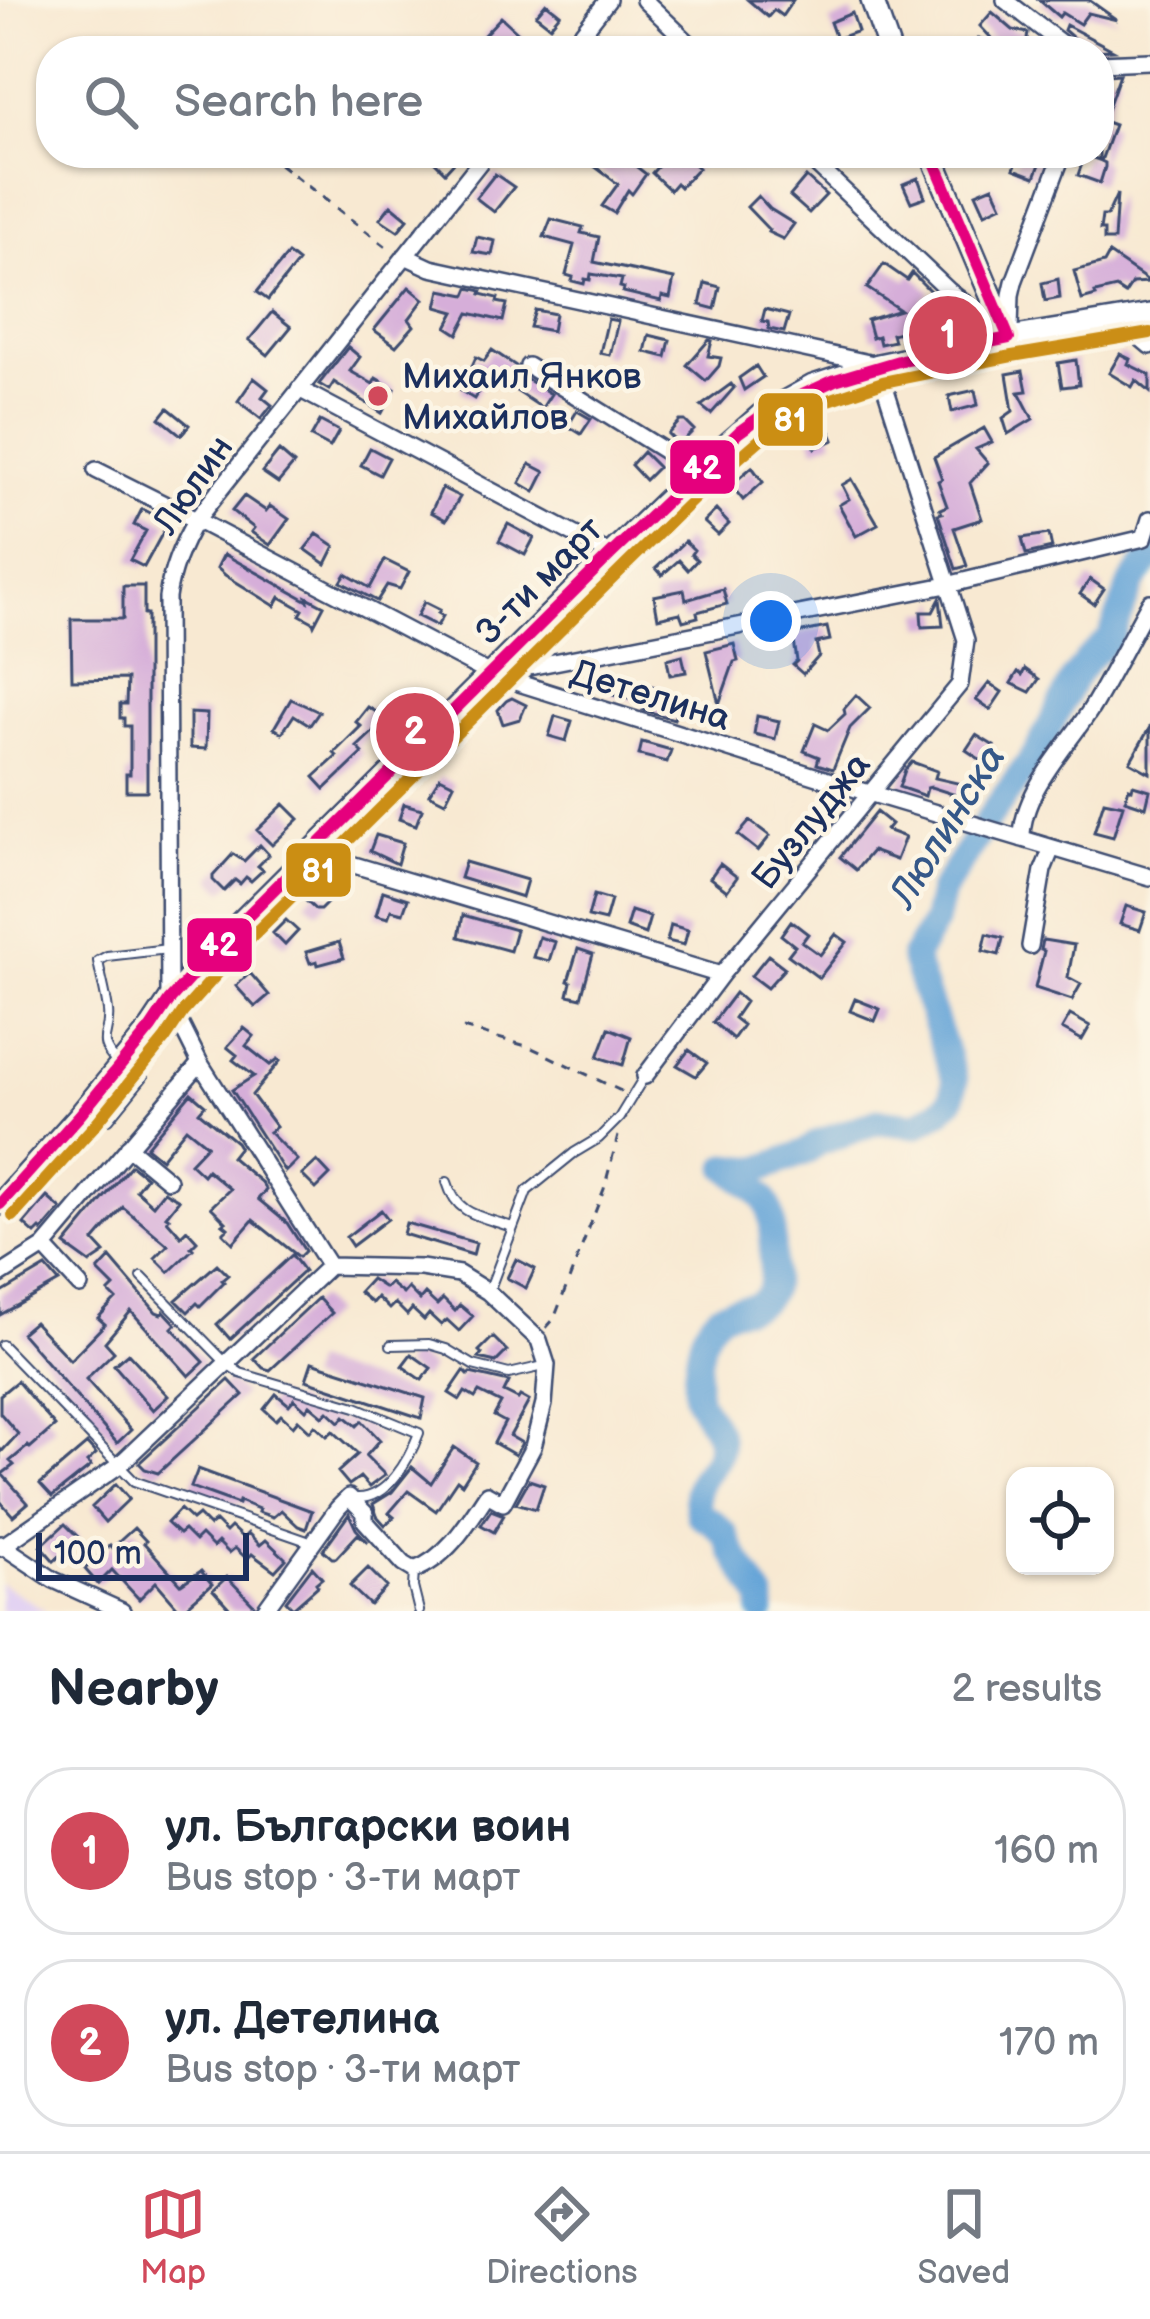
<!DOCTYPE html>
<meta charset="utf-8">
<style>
body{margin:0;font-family:"Balsamiq Sans",sans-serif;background:#f2f2f3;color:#1f2937}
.controls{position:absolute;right:36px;bottom:36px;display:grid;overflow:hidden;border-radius:24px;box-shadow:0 3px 9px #0004}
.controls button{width:108px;height:108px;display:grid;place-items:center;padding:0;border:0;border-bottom:3px solid #e0e1e3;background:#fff;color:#1f2937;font:60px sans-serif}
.scale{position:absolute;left:36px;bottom:30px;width:213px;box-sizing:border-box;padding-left:12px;border:6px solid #1b2f5e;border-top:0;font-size:33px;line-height:42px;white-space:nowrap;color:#1b2f5e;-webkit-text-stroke:9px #fcf5e5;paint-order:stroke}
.you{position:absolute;left:771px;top:621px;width:42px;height:42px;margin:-30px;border:9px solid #fff;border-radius:50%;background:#1a73e8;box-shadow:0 0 0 18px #1a73e833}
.badge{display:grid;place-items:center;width:78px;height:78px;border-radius:50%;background:#d1495b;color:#fff;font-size:39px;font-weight:700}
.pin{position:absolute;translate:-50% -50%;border:6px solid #fff;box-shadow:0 3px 12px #0006}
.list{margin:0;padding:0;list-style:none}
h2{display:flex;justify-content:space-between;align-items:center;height:156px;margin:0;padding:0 48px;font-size:51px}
h2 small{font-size:39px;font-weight:400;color:#747a83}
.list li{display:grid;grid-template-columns:78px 1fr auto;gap:36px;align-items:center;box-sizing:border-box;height:168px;margin:0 24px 24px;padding:0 24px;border:3px solid #e0e1e3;border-radius:48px}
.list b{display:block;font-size:45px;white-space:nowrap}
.list p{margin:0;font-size:39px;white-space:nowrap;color:#747a83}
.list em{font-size:39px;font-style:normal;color:#747a83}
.icon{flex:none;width:66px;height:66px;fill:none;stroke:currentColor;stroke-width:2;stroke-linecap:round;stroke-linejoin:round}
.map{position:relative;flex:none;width:1150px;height:1611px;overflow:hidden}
.search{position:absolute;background:#fff;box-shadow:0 3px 9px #0004;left:36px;right:36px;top:36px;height:132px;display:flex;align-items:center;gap:30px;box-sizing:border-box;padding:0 42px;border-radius:48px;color:#747a83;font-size:45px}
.sheet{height:540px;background:#fff}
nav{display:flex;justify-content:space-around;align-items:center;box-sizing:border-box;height:168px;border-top:3px solid #e0e1e3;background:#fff;font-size:33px;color:#747a83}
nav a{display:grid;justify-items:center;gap:6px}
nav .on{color:#d1495b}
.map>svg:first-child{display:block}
.built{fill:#e3d3f2}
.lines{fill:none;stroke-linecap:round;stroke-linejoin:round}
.river{stroke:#66a5d8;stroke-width:27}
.building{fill:#d6aed9}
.lane-casing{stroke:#3c4b6f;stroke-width:12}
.street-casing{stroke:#3c4b6f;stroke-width:20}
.secondary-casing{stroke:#3c4b6f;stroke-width:26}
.path{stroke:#3c4b6f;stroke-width:3;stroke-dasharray:9 9;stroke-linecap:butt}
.lane{stroke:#fff;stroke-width:8}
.street{stroke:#fff;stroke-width:15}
.secondary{stroke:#fff;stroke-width:21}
.bus-1-casing{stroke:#fcf5e5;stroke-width:21}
.bus-2-casing{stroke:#fcf5e5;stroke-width:21}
.bus-1{stroke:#e5007d;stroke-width:12}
.bus-2{stroke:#cb8e13;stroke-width:12}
.poi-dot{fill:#d1495b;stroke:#fcf5e5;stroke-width:4.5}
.labels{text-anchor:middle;stroke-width:9;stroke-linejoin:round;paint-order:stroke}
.poi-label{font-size:36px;fill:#1b2f5e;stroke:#fcf5e5;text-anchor:start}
.street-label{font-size:36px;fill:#1b2f5e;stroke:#fcf5e5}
.water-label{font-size:39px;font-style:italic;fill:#355889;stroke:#fcf5e5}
.line-badge{stroke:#fcf5e5;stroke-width:4.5}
.badge-label{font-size:33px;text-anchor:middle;font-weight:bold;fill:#fff}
</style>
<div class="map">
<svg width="1150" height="1611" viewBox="0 0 1150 1611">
<rect width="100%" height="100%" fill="#fcf5e5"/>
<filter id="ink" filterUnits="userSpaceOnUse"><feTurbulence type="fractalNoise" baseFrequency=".00833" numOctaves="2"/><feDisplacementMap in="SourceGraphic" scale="24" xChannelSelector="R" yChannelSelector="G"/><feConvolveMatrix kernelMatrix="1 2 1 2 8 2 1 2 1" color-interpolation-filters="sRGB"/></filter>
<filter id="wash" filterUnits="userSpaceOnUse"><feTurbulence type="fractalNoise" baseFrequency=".004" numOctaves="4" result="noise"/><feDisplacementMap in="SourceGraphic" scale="48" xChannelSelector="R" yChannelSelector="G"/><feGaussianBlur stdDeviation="2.7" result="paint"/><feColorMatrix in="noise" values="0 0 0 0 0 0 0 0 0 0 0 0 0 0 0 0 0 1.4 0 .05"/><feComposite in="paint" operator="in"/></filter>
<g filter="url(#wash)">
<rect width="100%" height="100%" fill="#f8e9d2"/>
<path class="built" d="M0,1583L47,1611H0Z"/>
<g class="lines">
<path class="river" d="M762,1611L763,1600L731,1549L725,1534L714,1523L699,1514C687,1467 724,1473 719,1438C716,1423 701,1411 697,1396C694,1381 699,1346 705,1332C724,1296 750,1317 766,1296C774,1287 772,1271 772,1260C774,1202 774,1203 728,1167L759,1170L808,1151L818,1143L878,1121L916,1125L941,1110L952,1099L955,1080L913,958L934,923L941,892L991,815L1037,752L1073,680L1089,658L1110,639L1132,583L1150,558"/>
</g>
<g id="blocks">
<path class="building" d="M748,0H793L782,16L774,10L768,17Z
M1039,0H1089L1117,20L1088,13L1080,24L1062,13L1059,17Z
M546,3L560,14L550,26L536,15Z
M992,12L1013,30L1028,33L1025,51H993L980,39L993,40L980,26Z
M852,13L858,31L836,39L830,22Z
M501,17L523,37L510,51H499L483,36Z
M1066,25L1113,50L1088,51L1064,30Z
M1120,74L1103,121L1114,125L1101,161L1105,163V167L1100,183L1078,175L1085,155L1099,160V95L1107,75Z
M426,153H450L457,159L445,172Z
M591,153H635L629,161L646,174L632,194L628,190L614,213L602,206L618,184L586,160Z
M670,153H682L698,168L680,187L676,183L670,190L652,173Z
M1020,153L1042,159L1035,177L1014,169Z
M495,174L514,187L494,212L476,198Z
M806,177L826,195L809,213L790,196Z
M918,178L925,197L911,202L903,184Z
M993,186L1002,205L985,213L976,193Z
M1117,194L1114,240H1104V230H1100L1102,216H1107Z
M758,196L770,209L794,224L783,239L768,232L769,230L747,207Z
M391,205L408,219L398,231L380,219Z
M551,219L583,227L581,233L599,237L594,262L674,279L670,298L662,296L661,301L623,292L624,288L620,287L622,279L591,274L590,280L585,279L584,284L572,281L573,277L566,275L574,245L544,237Z
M477,237L495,241L492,255L473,252Z
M288,254L298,262L268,300L257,292Z
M1109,254L1150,282L1132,283L1125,294L1116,288L1095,293L1096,296L1082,300L1074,271L1104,263Z
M884,264L907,280L912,273L931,292L923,300L929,324L892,334L894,341L880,344L878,336L872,338L867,320L900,310L867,288Z
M1058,279L1060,298L1045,301L1042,283Z
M705,283L720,287L715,309L700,305Z
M409,287L424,299L409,319L414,326L396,346L374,330Z
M469,288L482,291L481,294L498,298L497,302L507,304L503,321L469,313L458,334L447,327L455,312L437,307L441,290L466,295Z
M765,309L789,315L784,332L769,329L768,322L762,321Z
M535,310L555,314L552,331L530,327Z
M272,312L291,327L268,355L249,340Z
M608,319L618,321L610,355L600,353Z
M649,335L670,340L666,357L645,352Z
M709,340L712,341L708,356L721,358L719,366L706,381L687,365Z
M348,347L360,357L350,371L373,384L376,378L395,389L382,413L334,382L329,390L319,384Z
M492,350L516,366L522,376L551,394L542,408L489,373L474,399L461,391L476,357L484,361Z
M1120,354L1130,359L1128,364L1150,375V392L1136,380L1132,387L1109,373Z
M1076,360L1079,385L1062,387L1058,363Z
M756,366L763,377L744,390L739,378Z
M1023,371L1027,391L1019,392L1033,419L1008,434L1003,418L1013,411L1007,374Z
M254,378L268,389L262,397L272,405L261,419L238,401Z
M731,384L734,388L711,414L701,406Z
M975,390L978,405L952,412L949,396Z
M168,408L189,425L181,435L160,418Z
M577,411L591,419L581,434L568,426Z
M320,421L339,431L330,447L311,437Z
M680,421H685L694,430L679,445L668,434Z
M827,423L834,440L815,448L810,435L815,433L814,428Z
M984,428L992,442L976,449L988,463L970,483L982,519L954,528L967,566L956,569L938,514L942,513L940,509L947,506L938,481L942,479L934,457Z
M370,448L389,458L380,475L361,465Z
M279,451L294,464L278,483L262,472Z
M643,452L658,467L645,480L631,465Z
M530,464L545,472L535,492L520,483Z
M752,467L763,482L743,500L731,485Z
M852,479L878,524L856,536L839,505L849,499L842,485Z
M442,488L460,497L446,520L431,512Z
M244,496L266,511L270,506L289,519L270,545L251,532L254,528L232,511Z
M142,509L168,523L144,567L130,560L146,531L134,525Z
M716,510L729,524L718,535L704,522Z
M508,524L534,538L525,555L499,541Z
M317,534L335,546L326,564L305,549Z
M1049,534L1052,548L1026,554L1022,538Z
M685,541L694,550L691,554L697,560L688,570L679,560L662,575L656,568Z
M224,554L308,601L307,597L324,606L314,625L313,622L300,615L303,610L280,597L275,606L225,575L217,568Z
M385,560L409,572L400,589L387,585L377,601L341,582L346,574L370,588Z
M1090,579L1104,589L1094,604L1080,594Z
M123,586H144V614H147V791H126V774H130V726H124V718H120V704H126L127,679L72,680L71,619H123Z
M723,589L727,604L697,612L698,617L683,621L680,613L658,618L654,596L684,590L686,600Z
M940,599L943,626L922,627L921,612H933Z
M424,602L440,610L438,613L443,616L437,626L417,616Z
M827,627L830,640L816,643L819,656L803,674L793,665L797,661L793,634Z
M734,644L738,661L734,662L719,704L706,651Z
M682,655L686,672L670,675L667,659Z
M1025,669L1039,679L1030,692L1011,683L1018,672L1022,675Z
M614,677L664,689L662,700L679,705L674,719L643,710L645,703L609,694Z
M989,683L1002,692L990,710L976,700Z
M856,695L870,708L850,728L833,769L817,764L819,757L804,751L815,724L828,730L845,714L844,709Z
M410,696L417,703L391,729L395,734L385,743L374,731L357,747L363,753L325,789L314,777L337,756L334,753L361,726L356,722L368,707L383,716L377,727Z
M512,698L526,705L520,719L503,724L498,710L506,701Z
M291,699L319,712L310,725L294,715L282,733L274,728Z
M190,713L207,714L206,749L190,748Z
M555,716L572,721L566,741L549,736Z
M757,716L779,721L775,739L754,734Z
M1150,727V773L1130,762Z
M976,735L994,746L984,762L966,750Z
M642,742L671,750L667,762L639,755Z
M912,762L937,771L935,778L966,785L962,797L931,787L927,788L925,796L899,787L905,770Z
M440,777L454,784L445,802L429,794Z
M1133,785L1150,790L1146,807L1125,800L1129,788L1132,789Z
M1104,801L1123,805L1113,837L1094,832Z
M284,804L299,819L272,845L257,830Z
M404,804L422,809L416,825L399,819Z
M876,812L891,824L886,830L905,837L896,860L872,851L856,870L840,857Z
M750,821L770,836L758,851L738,835Z
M376,835L403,843L397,864L370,851Z
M260,845L269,855L258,866L263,870L251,881L246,877L240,884L235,880L224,891L213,880V876L233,854L244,861Z
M465,862L527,880L522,897L460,878Z
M720,864L737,877L727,891L710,878Z
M319,888L331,899L320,910H316L306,901Z
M383,891L408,899L403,913L391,910L388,918L376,915Z
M594,895L611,900L605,921L588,917Z
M1126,906L1146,912L1140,930L1120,924Z
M631,911L650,917L645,934L626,927Z
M463,915L516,930L510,951L459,937Z
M286,920L298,931L285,945L273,933Z
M791,921L808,934L802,942L820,955L836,934L847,942L819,978L788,955L795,946L781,935Z
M671,925L688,930L684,945L667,941Z
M987,934L1003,938L999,955L983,951Z
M539,937L555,942L549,961L533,957Z
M1043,940L1074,945L1068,977L1081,984L1072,1000L1035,988L1044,951L1041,950Z
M339,942L344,958L318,965L317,961L310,963L306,952Z
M578,949L593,954L581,998L568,995L571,982L568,981Z
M768,955L785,968L767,988L751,976Z
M250,973L269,995L255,1007L236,986Z
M735,993L745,1002L734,1018L743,1025L733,1039L713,1022Z
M855,999L880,1009L875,1021L850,1011Z
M1070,1015L1090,1026L1082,1040L1062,1029Z
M244,1028L254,1036L246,1046L270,1065L278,1059L280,1061L252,1095L276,1127L269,1132L297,1160L285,1172L232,1090L254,1076L233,1060L237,1055L227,1047Z
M609,1028L631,1037L623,1065L598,1057Z
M689,1050L707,1063L696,1076L677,1065Z
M191,1093L205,1105L199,1112L236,1142L239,1147L231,1157L262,1183L266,1190L258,1199L287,1223L305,1251L299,1257L253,1220L233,1243L223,1233L228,1228L223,1224L226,1222L211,1207L230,1189L207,1170L203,1175L190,1163L207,1145L186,1128L161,1159L146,1147Z
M317,1161L330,1175L316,1189L302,1175Z
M131,1165L146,1177L136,1190L153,1205L164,1191L179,1200L166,1216L169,1218L167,1220L181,1236L187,1230L197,1241L191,1247L193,1249L169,1272L155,1258L168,1245L123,1207L94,1241L105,1253L90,1263L65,1245Z
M47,1197L61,1209L42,1231L40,1229L35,1234L24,1224Z
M381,1210L388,1219L352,1246L346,1237Z
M406,1223L476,1243L473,1255L403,1234Z
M292,1255L304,1271L230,1339L217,1324Z
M110,1258L156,1312L161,1314L164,1311L176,1324L172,1328L204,1362L189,1376L131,1311L105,1342L114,1352L86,1379L131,1430L117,1443L21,1333L34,1322L70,1360L105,1324L98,1318L116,1299L109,1292L114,1287L98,1271Z
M516,1259L535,1269L526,1288L507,1278Z
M217,1264L228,1275L222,1280L224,1282L200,1306L197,1303L188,1312L176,1300Z
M46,1267L59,1282L0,1315V1294Z
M371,1279L385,1288L390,1283L403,1294L408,1288L420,1300L425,1294L437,1305L443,1299L455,1311L460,1305L473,1316L459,1331L447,1320L441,1325L429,1314L424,1320L412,1309L407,1315L395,1303L389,1309L377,1297L372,1303L359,1292Z
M318,1298L332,1313L270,1370L263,1368L254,1358Z
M493,1337L507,1351L496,1362L479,1358L482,1354L479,1351Z
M128,1353L168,1396L153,1410L114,1365Z
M411,1354L431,1368L422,1380L402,1366Z
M312,1362L425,1398L421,1418L306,1380Z
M464,1371L468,1375L470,1373L509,1382L504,1392L518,1399L520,1396L529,1401L510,1436L522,1443L515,1455L494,1443L505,1422L494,1416L501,1403L479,1392L475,1398L465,1392L460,1400L449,1393Z
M229,1380L243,1395L158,1473L145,1469L139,1463Z
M17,1381L55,1426L30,1448L28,1446L10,1461L14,1465L2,1474L28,1503L13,1516L0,1501V1449L2,1451L18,1434L0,1413V1395Z
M276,1394L289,1405L294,1399L306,1410L310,1405L323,1416L328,1411L340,1422L345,1416L357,1426L362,1421L380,1440L366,1456L385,1475L369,1487L360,1477L349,1485L338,1472L358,1454L333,1431L327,1436L315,1425L310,1431L298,1420L293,1426L281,1415L276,1420L264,1409Z
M87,1444L96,1454L87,1462L91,1466L52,1497L40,1484Z
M454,1447L476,1462L462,1484L457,1480L436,1511L408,1491L389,1513L394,1517L385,1525L377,1516L373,1504L392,1492L412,1467L431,1483Z
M198,1469L312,1511L306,1529L298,1526L281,1510L273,1517L258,1512L259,1509L239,1501L238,1504L191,1487Z
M529,1480L544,1485L536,1509L516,1503Z
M116,1484L129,1499L105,1522L92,1507Z
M180,1509L192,1520L198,1515L209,1526L215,1521L226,1532L231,1527L243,1538L248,1533L260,1545L266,1540L286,1559L275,1571L252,1554L247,1559L235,1548L229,1553L218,1542L213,1547L201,1535L195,1541L184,1530L179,1534L167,1523Z
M491,1510L504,1515L494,1532L481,1525Z
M349,1514L356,1529L368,1542L358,1534L336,1558H332L323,1550Z
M65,1524L79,1538L54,1561L41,1546Z
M134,1528L146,1541L144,1543L181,1584L201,1571L212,1584L181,1611L156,1582L139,1599L112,1570L98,1584L85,1569L110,1545L112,1548Z
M312,1567L322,1578L316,1583L318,1586L293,1608L286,1601Z
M368,1568L387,1587L370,1605L350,1586Z
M227,1577L254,1605L252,1611H232L213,1590Z"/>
</g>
</g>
<g filter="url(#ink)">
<use href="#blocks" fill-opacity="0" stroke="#3c4b6f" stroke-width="3"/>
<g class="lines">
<defs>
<path id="lane" d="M119,1065C93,1039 111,1037 108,1011C106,994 101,978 98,961L107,956L168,949
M109,1119L143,1077L141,1066L131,1056
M447,1182C457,1216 481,1216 512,1227
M142,1277L226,1363L240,1373L356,1407L419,1433C409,1460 387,1500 356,1498
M489,1291L527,1191L574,1153L599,1138L619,1118L644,1077
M2,1345L134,1481L310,1542
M391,1345L429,1344L446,1349L473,1365L509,1374L544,1366
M414,1571L413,1587L419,1611"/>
<path id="street" d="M644,0L697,51
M1005,0L1071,51
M568,51L608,0
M1099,63L1150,61
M804,153L949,291L1007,336
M405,256L431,268L878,365L966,640L960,684L721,975L645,1076
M1118,319L1150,346
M1010,329L1011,295L1014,282L1063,153
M528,366L697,471
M299,389L611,554
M96,470L196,520L490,674L869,793L1150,877
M493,674L947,585L1144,538L1150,519
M1022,839C1021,792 1067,747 1091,709C1112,674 1130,637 1150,602
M311,852L721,975
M1030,946L1043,870L1052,848
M128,1147L168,1180
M44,1247L80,1286
M329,1266L200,1063L169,1001L167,598C171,569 181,545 196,520L487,153
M0,1275L44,1247L200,1063
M0,1544L54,1580L122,1611
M0,1548L118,1466L329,1266L421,1268L459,1274L488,1292L539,1340L547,1365L544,1404L533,1447L503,1503L487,1494C468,1523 447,1558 414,1570L404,1564L365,1521V1513L349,1497L338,1508L264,1611"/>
<path id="secondary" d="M872,0L890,51
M931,153L1009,338
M0,1204L80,1115L151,1028L169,1001L229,934L611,554L697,471L761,415L813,386L878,365L1009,338L1150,315"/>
</defs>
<use href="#lane" class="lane-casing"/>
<use href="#street" class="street-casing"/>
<use href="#secondary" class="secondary-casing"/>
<path class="path" d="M265,153L392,251
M463,1028L530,1047L623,1092
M546,1328L554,1319L604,1189L618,1136"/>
<use href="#lane" class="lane"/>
<use href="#street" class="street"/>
<use href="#secondary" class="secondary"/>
<defs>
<path id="bus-1" d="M931,153L1009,338
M0,1204L80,1115L151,1028L169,1001L229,934L611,554L739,432L770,410L835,380L902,360L1009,338"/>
<path id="bus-2" d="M13,1216L94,1126L165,1039L183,1012L242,946L624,567L709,484L771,430L820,403L883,382L1012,356L1150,333"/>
</defs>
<use href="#bus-1" class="bus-1-casing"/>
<use href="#bus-2" class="bus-2-casing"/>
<use href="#bus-1" class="bus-1"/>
<use href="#bus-2" class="bus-2"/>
</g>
</g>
<circle class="poi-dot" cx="378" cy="396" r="12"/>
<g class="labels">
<g class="poi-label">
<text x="402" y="388">Михаил Янков<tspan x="402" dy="41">Михайлов</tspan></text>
</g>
<g class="street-label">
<text transform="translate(192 484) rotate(-55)" y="13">Люлин</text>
<text transform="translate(538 580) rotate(-45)" y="13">3-ти март</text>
<text transform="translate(651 694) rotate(17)" y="13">Детелина</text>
<text transform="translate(810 820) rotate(-51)" y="13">Бузлуджа</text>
</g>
<g class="water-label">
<text transform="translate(946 825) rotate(-58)" y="14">Люлинска</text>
</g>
</g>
<g class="line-badge">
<rect x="756" y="391" width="69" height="57" rx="12" fill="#cb8e13"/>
<rect x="668" y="438" width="69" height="58" rx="12" fill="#e5007d"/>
<rect x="284" y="841" width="69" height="58" rx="12" fill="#cb8e13"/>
<rect x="185" y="916" width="69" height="58" rx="12" fill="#e5007d"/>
</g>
<g class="badge-label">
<text x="790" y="431">81</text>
<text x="702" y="479">42</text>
<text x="318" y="882">81</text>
<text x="219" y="956">42</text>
</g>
</svg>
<div class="controls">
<button><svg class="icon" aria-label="locate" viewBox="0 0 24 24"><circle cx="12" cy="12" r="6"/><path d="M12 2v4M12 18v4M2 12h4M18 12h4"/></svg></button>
</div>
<div class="scale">100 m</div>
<div class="you"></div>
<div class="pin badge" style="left:948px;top:335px">1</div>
<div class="pin badge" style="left:415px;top:732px">2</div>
<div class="search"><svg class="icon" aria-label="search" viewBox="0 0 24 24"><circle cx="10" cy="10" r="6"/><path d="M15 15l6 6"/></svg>Search here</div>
</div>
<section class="sheet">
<h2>Nearby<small>2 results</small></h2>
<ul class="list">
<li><span class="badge">1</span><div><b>ул. Български воин</b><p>Bus stop · 3-ти март</p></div><em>160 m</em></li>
<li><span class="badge">2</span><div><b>ул. Детелина</b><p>Bus stop · 3-ти март</p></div><em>170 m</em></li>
</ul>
</section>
<nav>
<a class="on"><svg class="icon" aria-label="map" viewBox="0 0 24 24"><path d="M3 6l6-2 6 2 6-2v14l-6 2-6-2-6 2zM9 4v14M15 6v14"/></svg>Map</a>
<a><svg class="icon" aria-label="directions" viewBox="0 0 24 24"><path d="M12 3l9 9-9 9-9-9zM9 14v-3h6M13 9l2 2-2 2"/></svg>Directions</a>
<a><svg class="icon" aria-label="saved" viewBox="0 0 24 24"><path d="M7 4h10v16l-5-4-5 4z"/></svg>Saved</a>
</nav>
